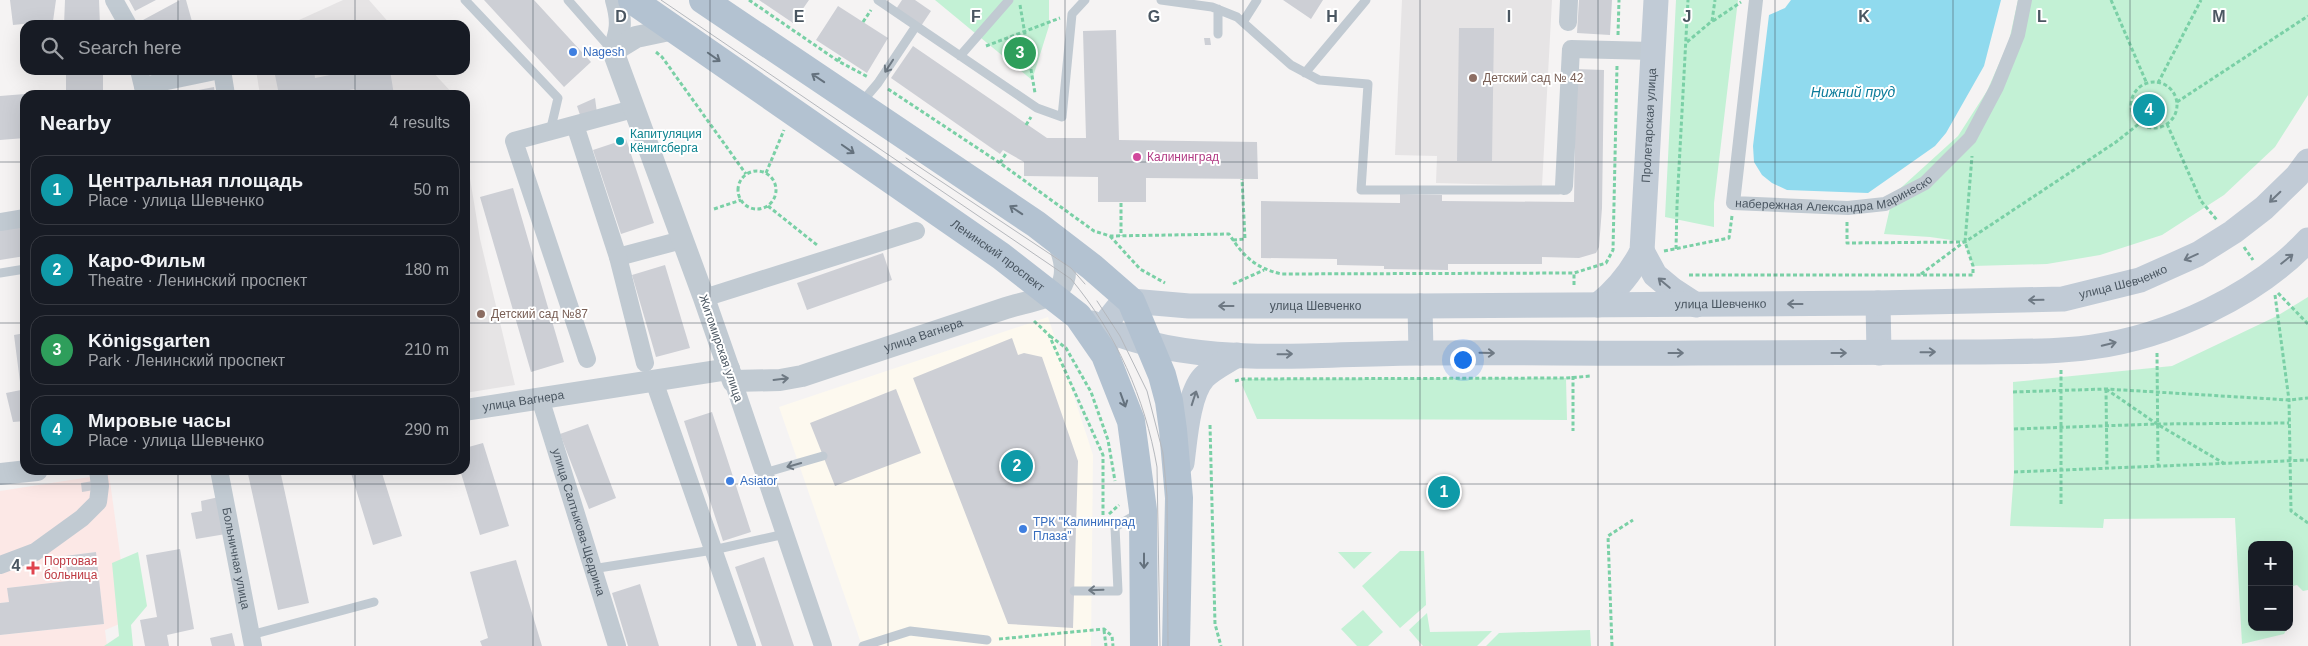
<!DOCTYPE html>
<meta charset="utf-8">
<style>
body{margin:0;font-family:Helvetica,sans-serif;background:#20242c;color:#f1f3f6}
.controls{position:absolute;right:15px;bottom:15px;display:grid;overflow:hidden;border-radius:10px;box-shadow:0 5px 20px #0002}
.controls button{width:45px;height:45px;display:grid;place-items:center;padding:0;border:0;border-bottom:1px solid #363941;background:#171b24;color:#f1f3f6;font:25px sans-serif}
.you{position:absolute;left:1462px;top:359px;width:18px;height:18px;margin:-12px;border:4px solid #fff;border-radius:50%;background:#1a73e8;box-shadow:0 0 0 8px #1a73e833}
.badge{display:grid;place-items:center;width:32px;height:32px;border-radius:50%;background:#1a73e8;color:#fff;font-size:16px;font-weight:700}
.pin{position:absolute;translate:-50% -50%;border:2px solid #fff;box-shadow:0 1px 5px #0006}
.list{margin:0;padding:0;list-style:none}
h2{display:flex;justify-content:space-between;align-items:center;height:65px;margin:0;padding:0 20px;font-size:21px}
h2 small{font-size:16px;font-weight:400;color:#9ea1a6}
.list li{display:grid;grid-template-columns:32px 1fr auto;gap:15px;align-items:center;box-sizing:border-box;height:70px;margin:0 10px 10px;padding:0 10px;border:1px solid #363941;border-radius:15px}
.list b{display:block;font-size:19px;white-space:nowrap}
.list p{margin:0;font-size:16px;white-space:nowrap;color:#9ea1a6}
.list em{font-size:16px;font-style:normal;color:#9ea1a6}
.icon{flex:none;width:28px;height:28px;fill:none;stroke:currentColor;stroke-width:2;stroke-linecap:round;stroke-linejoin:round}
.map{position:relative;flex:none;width:2308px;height:646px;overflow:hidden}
.search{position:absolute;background:#171b24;box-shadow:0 5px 20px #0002;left:20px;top:20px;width:450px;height:55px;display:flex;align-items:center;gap:12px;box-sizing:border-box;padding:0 18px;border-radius:15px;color:#9ea1a6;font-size:19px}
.panel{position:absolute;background:#171b24;box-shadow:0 5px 20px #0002;left:20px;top:90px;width:450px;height:385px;border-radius:15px}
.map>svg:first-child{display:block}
.commercial{fill:#fdf9ef}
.education{fill:#e6e4e5}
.medical{fill:#fce8e6}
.green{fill:#c3f1d5}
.water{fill:#90daee}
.building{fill:#cdcfd5}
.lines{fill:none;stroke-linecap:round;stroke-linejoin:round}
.path{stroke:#7ad0a6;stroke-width:3;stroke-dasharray:4 2.5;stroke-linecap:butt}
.service{stroke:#c1cad2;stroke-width:9}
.pedestrian{stroke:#c1cad2;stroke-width:14}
.minor{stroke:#c1cad2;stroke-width:18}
.tertiary{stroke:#c1cad2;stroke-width:22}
.secondary{stroke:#c1cbd6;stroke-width:25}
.primary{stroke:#b3c2d1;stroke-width:28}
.tram{stroke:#b5b8bd;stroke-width:1}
.oneway{stroke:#64717d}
.oneway2{stroke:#6e7983}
.oneway3{stroke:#6e7984}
.grid{fill:none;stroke:#4a5661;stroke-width:1;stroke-opacity:0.55}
.shop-dot{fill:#3f7fe0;stroke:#fff;stroke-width:2}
.education-dot{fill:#8d6e63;stroke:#fff;stroke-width:2}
.culture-dot{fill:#0f9aa8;stroke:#fff;stroke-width:2}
.hotel-dot{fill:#d1479c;stroke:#fff;stroke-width:2}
.health-dot{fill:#e0444e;stroke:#fff;stroke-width:2}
.labels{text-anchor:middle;stroke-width:4;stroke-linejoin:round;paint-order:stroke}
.shop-label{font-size:12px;fill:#366cbe;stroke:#fff;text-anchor:start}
.education-label{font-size:12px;fill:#785e54;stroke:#fff;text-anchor:start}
.street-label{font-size:12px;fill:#4a5661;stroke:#fff}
.culture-label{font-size:12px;fill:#0d838f;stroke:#fff;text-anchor:start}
.hotel-label{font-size:12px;fill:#b23c85;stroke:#fff;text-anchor:start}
.health-label{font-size:12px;fill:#be3a42;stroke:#fff;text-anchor:start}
.water-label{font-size:14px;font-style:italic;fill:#0c7c9b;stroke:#fff}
.grid-label{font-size:16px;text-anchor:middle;font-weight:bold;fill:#4a5661;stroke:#fff;stroke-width:4;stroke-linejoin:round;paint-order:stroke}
</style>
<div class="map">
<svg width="2308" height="646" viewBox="0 0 2308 646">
<rect width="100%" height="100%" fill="#f5f3f3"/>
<path class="commercial" d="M1048,317L1093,455L1091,646H862L779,407Z"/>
<path class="education" d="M343,0H369L391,25H288Z
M1402,0H1552L1542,186L1436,183L1437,156L1395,155Z
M256,70H431L454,95H260Z
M465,148L480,239L515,385L465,393Z"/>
<path class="medical" d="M109,474L129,620L105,630L107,646H0V635L104,624L96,552L66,556L68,581L8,588L9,602L0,603V491Z"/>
<path class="green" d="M935,0H1049V26L1032,80Z
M1676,0H1738L1714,203V227L1665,217Z
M2018,0H2308V95L2275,147L2224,195L2162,235L2100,255L2047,264L1973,266L1965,242L1930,237L1884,234L1893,195L1958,136L1987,91L2009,41Z
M2308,297V590L2303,591L2297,585L2289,587V545H2252V627H2288L2284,634L2242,644L2235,518L2104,519L2103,528L2010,526L2014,472L2013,382L2172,366L2277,316Z
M1566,378L1567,420L1257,419L1242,385L1243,379Z
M1400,551H1424L1426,605L1400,628L1362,586Z
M138,552L147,606L131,625L133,646H104L119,636L112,563Z
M1338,552H1372L1354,569Z
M1363,610L1383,632L1368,646H1357L1341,629Z
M1427,613L1430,632L1492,631L1477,646H1423L1409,630Z
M1590,630L1591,646H1486L1499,633Z"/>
<path class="water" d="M1791,0H2001L1984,66L1946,133L1935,146L1868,193L1787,190L1772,183L1762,175L1754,162L1753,146L1769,15L1785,8Z"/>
<path class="building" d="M10,0H56L53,21L13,25Z
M65,0H99L100,25H64Z
M129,0H156L135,11Z
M180,0H186L193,25H144L143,20Z
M484,0H534L591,62L564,87Z
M759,0H809L793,23Z
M902,0H915L931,11L921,26L896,9Z
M1283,0H1323L1311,19Z
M1579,0H1612L1610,35L1577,33Z
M838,6L888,38L867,73L816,40Z
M1459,28H1494L1492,161H1457Z
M1116,30L1119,140L1257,142L1258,179L1146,178V202H1098V177L1024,176V162L1003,150L1000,154L891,78L913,46L1047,138H1086L1083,31Z
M1204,38H1210L1211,45H1205Z
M1576,69L1604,70L1602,208L1599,247L1596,253L1579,258L1542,257V264H1448V270L1384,269V266L1337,265V259L1261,258V201L1400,203V194L1442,195V201L1574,202Z
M66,70H103V95H66Z
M274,70H314L315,78L355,70H390L394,95H356L355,89L320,95H279Z
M214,87L215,95H178V94Z
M59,91L60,95H29V94Z
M25,94V138L0,140V96Z
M595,98L597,113L581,118L577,106Z
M626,139L654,223L621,234L593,150Z
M513,188L564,362L531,372L480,197Z
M25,226V256L0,260V230Z
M883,253L892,280L807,310L797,283Z
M665,265L690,348L656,357L632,275Z
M25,333V421L13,422L6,393L21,390L14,335Z
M1012,338L1018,355L1024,353L1042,357L1078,461L1073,628L1008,624L913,378Z
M896,389L921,453L835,486L810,423Z
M712,412L751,532L723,541L684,421Z
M588,424L616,498L589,509L560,434Z
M483,443L509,526L480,535L460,470H465V448Z
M268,470H280L309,603L278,610L248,474Z
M350,470H381L402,536L373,545Z
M93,481L94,490L82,492L81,483Z
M219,497L226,534L196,539L191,513L202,511L201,501Z
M180,549L194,629L167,635L169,646H145L140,620L157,617L146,555Z
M96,552L104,624L0,635V603L9,602L7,588L68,581L65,556Z
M764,557L794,646H762L735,567Z
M516,560L542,646H482L480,641L488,638L470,572Z
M640,584L659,646H628L612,593Z
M232,633L235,646H212L210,638Z"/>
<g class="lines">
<path class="path" d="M749,0L838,61L868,77
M2111,0L2147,84
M1020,5L1035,93
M1713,21L1741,2
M863,22L871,10
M1618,35L1619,0
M1687,42L1712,21L1715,0
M986,46L1060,18
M656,52L662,57L746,174
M838,61L841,56
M2131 105a23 23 0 1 1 46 0a23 23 0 1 1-46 0Z
M2158,83L2201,0
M888,89L1000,163L1094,231L1110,236L1229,234C1244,257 1254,267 1281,274L1574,273L1606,263L1613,250L1617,66
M2177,102L2308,16
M2167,124L2201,201L2217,220
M1026,125L1031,117
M1000,163L1007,152
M738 190a19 19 0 1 1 38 0a19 19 0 1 1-38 0Z
M766,173L784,130
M1121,203V236
M768,206L817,245
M714,209L741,200
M1847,222V243L1965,242L2116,142L2140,123
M1110,236L1140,269L1165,283
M1233,240L1245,239L1242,179
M2244,247L2253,260
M1676,249L1677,205L1688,0
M1664,251L1729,238L1732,216
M1921,274L1964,242
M1689,275H1973V266L1965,242L1972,156
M1233,284L1264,270
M1574,285V273
M2278,293L2308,324
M2275,295L2289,400L2291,511L2308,523
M1034,321L1049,335L1103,455V519
M1050,336L1066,348L1091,392L1108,440L1115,481
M2157,353L2158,465
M2061,370V504
M1573,376V431
M1235,381L1243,379L1566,378L1591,376
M2106,389L2157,424L2225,464
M2106,389L2107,467
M2013,392L2106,389L2289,400L2308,398
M1210,425L1215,624L1221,646
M2014,429L2157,424L2289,423
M2014,472L2308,460
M1109,514L1119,505
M1104,630L1106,646
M999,639L1104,629L1112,636L1113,646
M1612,646L1608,536L1633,520"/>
<path class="service" d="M465,0L558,98L550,132
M568,0L611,49
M878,0L1037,108L1062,117L1072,14L1085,0
M1161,0L1212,7L1237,17L1291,65L1319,80L1368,84L1361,190H1559L1564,186
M1243,22L1257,0
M1218,34V9
M960,56L1009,0
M1305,73L1366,0
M861,103L878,83L916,26
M0,273L25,269
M764,473L823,456
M592,569L713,550L785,534
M1074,591H1118L1115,527L1139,513
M251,635L374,602
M863,646L910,631L987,640"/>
<path class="pedestrian" id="s1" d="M1756,0L1733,203L1848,208L1885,204L1925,183L1970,138L1997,87L2018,35L2025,0"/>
<g class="minor">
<path d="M114,0L128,25"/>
<path d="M1568,22L1569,0"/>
<path d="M139,70L145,95"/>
<path d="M222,70L226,95"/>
<path d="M143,86L220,70"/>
<path d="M575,125L618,257L682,240"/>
<path d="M1564,186L1571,49L1653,51"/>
<path d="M0,222L25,218"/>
<path d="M618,257L645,363"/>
<path d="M704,298L916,231"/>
<path d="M587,359L514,141L633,109"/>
<path d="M654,381L747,646"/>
<path d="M733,381L823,646"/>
<path id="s2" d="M540,398L617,646"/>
<path id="s3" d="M219,470L253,646"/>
<path d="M0,565L35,552L82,518L98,502L100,486L98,470"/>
</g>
<g class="tertiary">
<path id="s4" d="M616,0C622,21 621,31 613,51L704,298L733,381L780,380L802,376C870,353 938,330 1006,308C1020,303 1050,299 1059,289C1071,274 1063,253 1056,238"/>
<path d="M613,51L636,37L674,29"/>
<path id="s5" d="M465,410L729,369"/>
<path d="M0,474L37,470"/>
</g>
<g class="secondary">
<path d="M1642,251L1655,275L1673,290L1696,305"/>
<path d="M1878,303L1879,353"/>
<path id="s6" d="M1598,305C1618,289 1631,273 1642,251L1656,0"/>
<path d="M1420,306L1421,353"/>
<path d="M1092,323C1186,371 1317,353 1420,353C1512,352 1605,354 1697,353C1787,353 1877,353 1967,352C2008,351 2051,353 2092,347C2167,337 2256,296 2308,240"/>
<path id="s7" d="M1105,355L1109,319L1117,309L1131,301L1189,306H1420L1878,303L2063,299L2140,280L2198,254L2233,232L2264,208L2297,176L2308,161"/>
<path d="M1182,463C1185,440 1188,394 1204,377C1213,368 1226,362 1237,355"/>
</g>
<g class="primary">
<path id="s8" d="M632,0L1001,256L1078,316L1105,355L1131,421L1143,510L1144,646"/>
<path d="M703,0L1036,224L1092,267L1131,301L1162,375L1169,401L1173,430L1179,498L1176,646"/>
</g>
<path class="tram" d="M661,0L1071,279C1116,333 1145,398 1157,467L1160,646
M906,158L1071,268L1085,284
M1097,301L1120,336L1147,391L1163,453L1167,496L1168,646"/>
</g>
<defs><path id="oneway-shaft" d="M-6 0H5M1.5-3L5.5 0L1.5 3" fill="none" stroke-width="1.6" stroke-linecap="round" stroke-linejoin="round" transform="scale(1.25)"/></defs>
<g class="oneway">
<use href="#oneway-shaft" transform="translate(714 57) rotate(35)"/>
<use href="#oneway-shaft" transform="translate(818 78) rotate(-146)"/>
<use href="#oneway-shaft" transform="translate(848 149) rotate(35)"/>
<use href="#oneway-shaft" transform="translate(1016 210) rotate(-146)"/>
<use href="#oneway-shaft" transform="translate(1123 400) rotate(70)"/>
<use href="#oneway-shaft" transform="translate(1144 561) rotate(90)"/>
</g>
<g class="oneway2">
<use href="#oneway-shaft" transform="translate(889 66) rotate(123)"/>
<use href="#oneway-shaft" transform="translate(781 379) rotate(-7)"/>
<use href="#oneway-shaft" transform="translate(794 465) rotate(164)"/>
<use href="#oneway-shaft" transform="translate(1096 590) rotate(178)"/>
</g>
<g class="oneway3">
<use href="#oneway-shaft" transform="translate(2275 197) rotate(136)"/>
<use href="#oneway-shaft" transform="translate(2191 257) rotate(156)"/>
<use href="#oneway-shaft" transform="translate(2287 259) rotate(-39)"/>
<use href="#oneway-shaft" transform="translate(1664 283) rotate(-140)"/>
<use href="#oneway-shaft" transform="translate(2036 300) rotate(179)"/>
<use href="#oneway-shaft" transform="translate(1795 304) rotate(180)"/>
<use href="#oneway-shaft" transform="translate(1226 306) rotate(-180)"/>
<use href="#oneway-shaft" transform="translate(2109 344) rotate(-14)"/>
<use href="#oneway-shaft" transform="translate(1928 352) rotate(-1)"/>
<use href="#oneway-shaft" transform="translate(1487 353) rotate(1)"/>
<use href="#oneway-shaft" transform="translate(1676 353)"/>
<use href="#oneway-shaft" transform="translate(1839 353)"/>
<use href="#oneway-shaft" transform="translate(1285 354) rotate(-1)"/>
<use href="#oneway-shaft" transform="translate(1194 398) rotate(-72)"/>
</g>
<path class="grid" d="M178,0V25M355,0V25M533,0V646M710,0V646M888,0V646M1065,0V646M1243,0V646M1420,0V646M1598,0V646M1775,0V646M1953,0V646M2130,0V646M178,70V95M355,70V95M0,162H25M465,162H2308M0,323H25M465,323H2308M178,470V646M355,470V646M0,484H2308"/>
<g class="shop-dot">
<circle cx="573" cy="52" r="5"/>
<circle cx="730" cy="481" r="5"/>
<circle cx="1023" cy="529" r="5"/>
</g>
<g class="education-dot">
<circle cx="1473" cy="78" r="5"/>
<circle cx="481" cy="314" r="5"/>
</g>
<circle class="culture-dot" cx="620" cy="141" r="5"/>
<circle class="hotel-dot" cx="1137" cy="157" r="5"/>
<path class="health-dot" d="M30.5 560.5h5v5h5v5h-5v5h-5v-5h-5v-5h5z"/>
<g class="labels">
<g class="shop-label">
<text x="583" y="56">Nagesh</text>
<text x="740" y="485">Asiator</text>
<text x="1033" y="526">ТРК "Калининград<tspan x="1033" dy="14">Плаза"</tspan></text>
</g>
<g class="education-label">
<text x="1483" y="82">Детский сад № 42</text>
<text x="491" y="318">Детский сад №87</text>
</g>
<g class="street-label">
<text dy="4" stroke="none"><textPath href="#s6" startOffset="196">Пролетарская улица</textPath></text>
<text dy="4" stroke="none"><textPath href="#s1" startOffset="308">набережная Александра Маринеско</textPath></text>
<text dy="4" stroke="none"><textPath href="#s8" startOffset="446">Ленинский проспект</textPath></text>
<text dy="4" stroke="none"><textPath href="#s7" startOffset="1060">улица Шевченко</textPath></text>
<text dy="4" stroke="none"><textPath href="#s7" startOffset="655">улица Шевченко</textPath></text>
<text dy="4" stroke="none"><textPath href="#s7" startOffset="250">улица Шевченко</textPath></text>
<text dy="4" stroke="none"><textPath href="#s4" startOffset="601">улица Вагнера</textPath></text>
<text transform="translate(721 348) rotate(71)" y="4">Житомирская улица</text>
<text dy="4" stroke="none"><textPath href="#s5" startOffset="59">улица Вагнера</textPath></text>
<text dy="4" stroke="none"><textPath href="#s2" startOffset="130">улица Салтыкова-Щедрина</textPath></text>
<text dy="4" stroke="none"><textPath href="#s3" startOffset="90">Больничная улица</textPath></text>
</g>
<g class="culture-label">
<text x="630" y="138">Капитуляция<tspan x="630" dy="14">Кёнигсберга</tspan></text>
</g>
<g class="hotel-label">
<text x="1147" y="161">Калининград</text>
</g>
<g class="health-label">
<text x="44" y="565">Портовая<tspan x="44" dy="14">больница</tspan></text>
</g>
<g class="water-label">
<text x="1853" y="97">Нижний пруд</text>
</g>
</g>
<g class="grid-label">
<text x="621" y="22">D</text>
<text x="799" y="22">E</text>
<text x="976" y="22">F</text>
<text x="1154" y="22">G</text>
<text x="1332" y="22">H</text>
<text x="1509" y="22">I</text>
<text x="1687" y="22">J</text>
<text x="1864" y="22">K</text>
<text x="2042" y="22">L</text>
<text x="2219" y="22">M</text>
<text x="16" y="571">4</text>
</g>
</svg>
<div class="controls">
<button>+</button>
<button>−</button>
</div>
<div class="you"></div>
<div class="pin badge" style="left:1444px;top:492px;background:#0f9aa8">1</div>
<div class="pin badge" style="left:1017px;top:466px;background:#0f9aa8">2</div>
<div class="pin badge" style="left:1020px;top:53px;background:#2e9e5b">3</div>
<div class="pin badge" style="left:2149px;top:110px;background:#0f9aa8">4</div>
<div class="search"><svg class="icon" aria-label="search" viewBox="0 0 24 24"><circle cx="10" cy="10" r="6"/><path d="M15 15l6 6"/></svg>Search here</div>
<section class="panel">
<h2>Nearby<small>4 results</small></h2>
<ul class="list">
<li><span class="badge" style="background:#0f9aa8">1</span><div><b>Центральная площадь</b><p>Place · улица Шевченко</p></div><em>50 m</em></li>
<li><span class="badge" style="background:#0f9aa8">2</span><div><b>Каро-Фильм</b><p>Theatre · Ленинский проспект</p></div><em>180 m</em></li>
<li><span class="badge" style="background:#2e9e5b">3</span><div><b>Königsgarten</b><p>Park · Ленинский проспект</p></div><em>210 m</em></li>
<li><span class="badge" style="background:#0f9aa8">4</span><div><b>Мировые часы</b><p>Place · улица Шевченко</p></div><em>290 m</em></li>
</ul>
</section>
</div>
